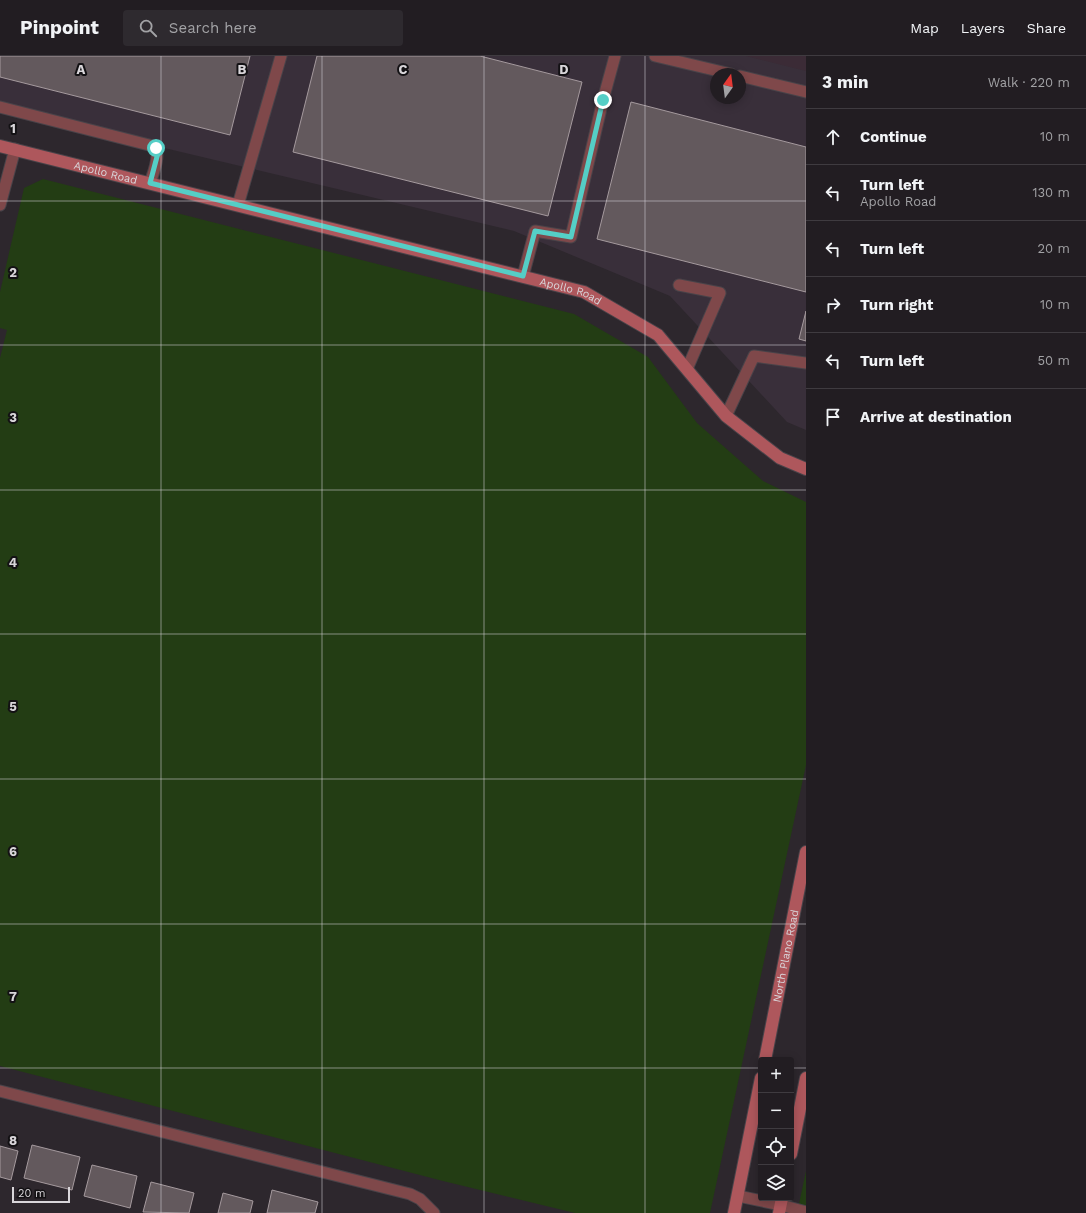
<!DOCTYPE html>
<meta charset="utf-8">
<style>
body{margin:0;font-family:"Work Sans",sans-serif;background:#2e2a2f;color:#f1f3f6}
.controls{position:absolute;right:12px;bottom:12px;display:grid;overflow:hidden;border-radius:4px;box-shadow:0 2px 10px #0003}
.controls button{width:36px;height:36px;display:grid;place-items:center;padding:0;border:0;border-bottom:1px solid #3f3b40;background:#221d22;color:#f1f3f6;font:20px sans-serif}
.compass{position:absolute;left:710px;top:12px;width:36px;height:36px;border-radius:50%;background:#221d22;box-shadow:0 2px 10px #0003;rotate:14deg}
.scale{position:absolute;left:12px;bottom:10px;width:58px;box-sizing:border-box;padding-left:4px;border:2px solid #d9d6da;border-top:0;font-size:11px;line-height:14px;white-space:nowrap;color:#d9d6da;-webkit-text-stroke:3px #131114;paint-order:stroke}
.stop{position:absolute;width:12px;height:12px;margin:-9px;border:3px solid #55cec6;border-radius:50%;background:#fff}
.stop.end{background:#55cec6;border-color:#fff;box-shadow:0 1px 4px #0008}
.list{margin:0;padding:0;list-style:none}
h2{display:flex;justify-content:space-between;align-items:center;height:52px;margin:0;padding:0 16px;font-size:17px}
h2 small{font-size:13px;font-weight:400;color:#a2a2a5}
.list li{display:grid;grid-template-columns:26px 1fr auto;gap:12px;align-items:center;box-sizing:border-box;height:56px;padding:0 16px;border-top:1px solid #3f3b40}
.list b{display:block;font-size:15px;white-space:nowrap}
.list p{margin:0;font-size:13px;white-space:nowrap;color:#a2a2a5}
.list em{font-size:13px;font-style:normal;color:#a2a2a5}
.icon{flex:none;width:22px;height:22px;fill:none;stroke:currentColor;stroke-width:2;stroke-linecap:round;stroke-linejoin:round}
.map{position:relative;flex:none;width:806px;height:1157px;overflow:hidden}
header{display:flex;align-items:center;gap:24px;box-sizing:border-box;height:56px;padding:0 20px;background:#221d22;border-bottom:1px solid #3f3b40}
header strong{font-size:19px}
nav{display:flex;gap:22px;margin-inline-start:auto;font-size:14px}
.search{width:280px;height:36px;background:#2e2a2f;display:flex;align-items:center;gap:10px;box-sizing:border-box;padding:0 14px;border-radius:4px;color:#a2a2a5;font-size:15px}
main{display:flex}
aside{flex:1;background:#221d22}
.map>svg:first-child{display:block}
.built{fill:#392f3a;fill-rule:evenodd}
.industrial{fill:#3b2b36}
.green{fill:#233d14}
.building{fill:#63595d;stroke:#a59a9e}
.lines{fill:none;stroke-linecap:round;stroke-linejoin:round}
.lane-casing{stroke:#494349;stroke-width:13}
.secondary-casing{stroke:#494349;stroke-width:14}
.lane{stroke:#7f484a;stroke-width:11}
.secondary{stroke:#ae575c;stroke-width:12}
.route{stroke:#55cec6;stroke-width:5}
.grid{fill:none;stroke:#d9d6da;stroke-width:1;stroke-opacity:0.55}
.labels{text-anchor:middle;stroke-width:4;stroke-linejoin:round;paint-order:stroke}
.street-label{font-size:11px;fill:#d9d6da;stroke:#131114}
.grid-label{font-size:13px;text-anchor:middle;font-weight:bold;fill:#d9d6da;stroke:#131114;stroke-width:4;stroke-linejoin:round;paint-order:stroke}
</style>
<header>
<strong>Pinpoint</strong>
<div class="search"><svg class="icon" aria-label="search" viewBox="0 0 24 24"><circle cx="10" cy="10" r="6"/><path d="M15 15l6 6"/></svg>Search here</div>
<nav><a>Map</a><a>Layers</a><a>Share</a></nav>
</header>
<main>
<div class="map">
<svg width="806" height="1157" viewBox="0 0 806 1157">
<rect width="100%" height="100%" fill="#2d272d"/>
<path class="built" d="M0,0H806V374L787,366L670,240L514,175L0,53ZM716,18H740V42H716Z"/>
<path class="industrial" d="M746,0H806V15Z"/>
<path class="green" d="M43,123L574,258L648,301L697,367L763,425L806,446V709L710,1157H575L443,1125L0,1010V302L7,274L0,272V236L24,132Z
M806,1115V1157H797Z"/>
<path class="building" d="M0,0H250L230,79L0,21Z
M317,0H480L582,26L548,160L293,96Z
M631,46L806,91V236L597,183Z
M806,255V285L799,283Z
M32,1089L80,1101L72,1134L24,1122Z
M0,1090L18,1095L11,1124L0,1121Z
M92,1109L137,1120L130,1152L84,1140Z
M151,1126L194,1137L189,1157L143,1156Z
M272,1134L318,1146L315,1157H267Z
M223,1137L253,1145L250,1157H218Z"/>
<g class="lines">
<defs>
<path id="lane" d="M655,0L731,18
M740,20L806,36
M0,51L153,90C162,96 153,118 150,127
M0,149L15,93
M238,149L281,0
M523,220L535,175L571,181L603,44L615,0
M679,229L720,237L687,313
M726,360L754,300L806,307
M0,1035L410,1138L420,1143L434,1157
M738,1140L781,1149L806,1156"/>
<g id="secondary">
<path id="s1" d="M0,90L584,236L658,279L726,360L780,402L806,413"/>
<path id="s2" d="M765,1004L806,796"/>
<path d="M791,1098L806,1022"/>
<path d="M734,1157L761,1022"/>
<path d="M779,1157L782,1142"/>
</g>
</defs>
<use href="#lane" class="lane-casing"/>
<use href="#secondary" class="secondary-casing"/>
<use href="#lane" class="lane"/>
<use href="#secondary" class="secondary"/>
</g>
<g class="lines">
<path class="route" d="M156,92L158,97L150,127L523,220L535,175L571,181L603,44"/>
</g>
<path class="grid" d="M161,0V1157M322,0V1157M484,0V1157M645,0V1157M0,145H806M0,289H806M0,434H806M0,578H806M0,723H806M0,868H806M0,1012H761M791,1012H806"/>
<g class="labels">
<g class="street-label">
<text dy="4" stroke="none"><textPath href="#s1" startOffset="109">Apollo Road</textPath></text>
<text dy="4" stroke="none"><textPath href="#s1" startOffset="589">Apollo Road</textPath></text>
<text dy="4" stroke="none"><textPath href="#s2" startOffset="106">North Plano Road</textPath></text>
</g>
</g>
<g class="grid-label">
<text x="81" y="18">A</text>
<text x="242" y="18">B</text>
<text x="403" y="18">C</text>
<text x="564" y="18">D</text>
<text x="13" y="77">1</text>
<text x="13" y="221">2</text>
<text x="13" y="366">3</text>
<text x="13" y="511">4</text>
<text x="13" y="655">5</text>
<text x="13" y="800">6</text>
<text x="13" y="945">7</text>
<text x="13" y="1089">8</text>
</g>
</svg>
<div class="controls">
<button>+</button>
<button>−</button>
<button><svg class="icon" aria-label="locate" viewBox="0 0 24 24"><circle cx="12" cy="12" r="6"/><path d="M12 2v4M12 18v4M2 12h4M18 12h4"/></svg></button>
<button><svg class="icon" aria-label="layers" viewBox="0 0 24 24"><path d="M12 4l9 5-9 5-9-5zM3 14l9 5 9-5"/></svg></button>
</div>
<svg class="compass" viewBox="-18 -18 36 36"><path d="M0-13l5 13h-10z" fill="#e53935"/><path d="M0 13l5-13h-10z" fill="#a2a2a5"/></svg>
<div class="scale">20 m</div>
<div class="stop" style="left:156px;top:92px"></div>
<div class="stop end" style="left:603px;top:44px"></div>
</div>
<aside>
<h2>3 min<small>Walk · 220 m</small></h2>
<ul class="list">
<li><svg class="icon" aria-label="ahead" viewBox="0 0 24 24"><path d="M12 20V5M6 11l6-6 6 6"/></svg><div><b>Continue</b></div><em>10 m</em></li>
<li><svg class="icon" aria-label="left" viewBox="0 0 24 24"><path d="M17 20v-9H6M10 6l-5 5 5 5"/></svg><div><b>Turn left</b><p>Apollo Road</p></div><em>130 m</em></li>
<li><svg class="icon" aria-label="left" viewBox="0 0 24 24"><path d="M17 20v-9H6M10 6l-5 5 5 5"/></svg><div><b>Turn left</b></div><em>20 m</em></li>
<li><svg class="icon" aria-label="right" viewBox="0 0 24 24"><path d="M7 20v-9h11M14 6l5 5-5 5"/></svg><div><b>Turn right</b></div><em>10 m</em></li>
<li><svg class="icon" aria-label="left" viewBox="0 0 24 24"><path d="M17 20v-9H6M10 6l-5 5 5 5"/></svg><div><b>Turn left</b></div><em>50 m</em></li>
<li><svg class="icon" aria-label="arrive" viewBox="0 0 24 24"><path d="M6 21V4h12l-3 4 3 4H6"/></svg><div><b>Arrive at destination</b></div></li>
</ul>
</aside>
</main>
